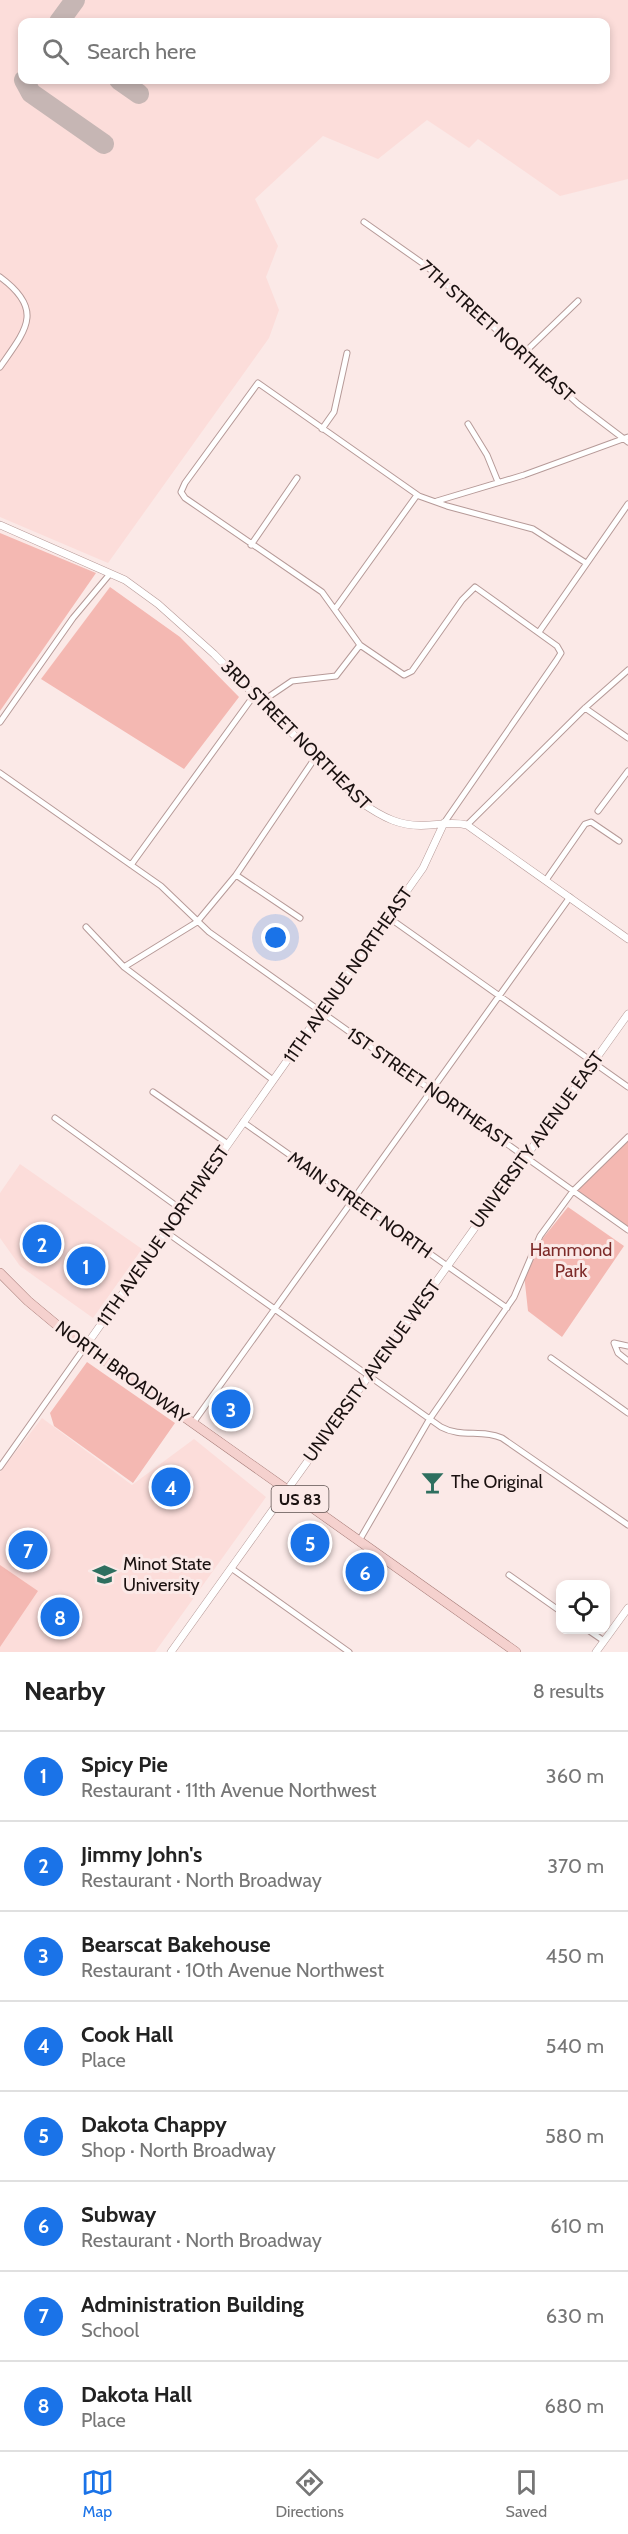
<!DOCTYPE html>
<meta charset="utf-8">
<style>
body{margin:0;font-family:Cabin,sans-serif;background:#f2f2f2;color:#222}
.controls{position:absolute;right:18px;bottom:18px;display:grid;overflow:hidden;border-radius:12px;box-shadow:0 3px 9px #0003}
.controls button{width:54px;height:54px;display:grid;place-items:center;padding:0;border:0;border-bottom:2px solid #e0e0e0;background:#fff;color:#222;font:30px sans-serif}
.you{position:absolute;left:276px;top:938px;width:21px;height:21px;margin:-15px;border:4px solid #fff;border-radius:50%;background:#1a73e8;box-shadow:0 0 0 9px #1a73e833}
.badge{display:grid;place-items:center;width:39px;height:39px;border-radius:50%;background:#1a73e8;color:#fff;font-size:20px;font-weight:700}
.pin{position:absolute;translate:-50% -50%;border:3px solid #fff;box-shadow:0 2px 6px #0006}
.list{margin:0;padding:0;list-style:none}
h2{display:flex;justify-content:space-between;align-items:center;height:78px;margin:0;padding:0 24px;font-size:26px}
h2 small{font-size:20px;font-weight:400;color:#767676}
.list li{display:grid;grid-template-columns:39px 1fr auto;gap:18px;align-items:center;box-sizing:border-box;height:90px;padding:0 24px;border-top:2px solid #e0e0e0}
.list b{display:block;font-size:22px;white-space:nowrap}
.list p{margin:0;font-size:20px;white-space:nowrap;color:#767676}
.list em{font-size:20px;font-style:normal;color:#767676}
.icon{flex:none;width:33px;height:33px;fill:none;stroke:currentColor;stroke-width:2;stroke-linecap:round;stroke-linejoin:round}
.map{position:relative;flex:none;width:628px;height:1652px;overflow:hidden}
.search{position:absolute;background:#fff;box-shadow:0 3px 9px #0003;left:18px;right:18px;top:18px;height:66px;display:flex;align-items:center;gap:15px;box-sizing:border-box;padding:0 21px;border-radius:12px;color:#767676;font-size:22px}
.sheet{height:798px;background:#fff}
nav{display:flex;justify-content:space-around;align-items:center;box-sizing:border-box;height:84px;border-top:2px solid #e0e0e0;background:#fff;font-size:16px;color:#767676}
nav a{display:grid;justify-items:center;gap:3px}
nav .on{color:#1a73e8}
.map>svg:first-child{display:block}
.built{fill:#fcddda;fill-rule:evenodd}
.green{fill:#f4b8b2}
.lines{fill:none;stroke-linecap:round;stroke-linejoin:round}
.taxiway{stroke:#c6b6b4;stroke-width:20}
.minor-casing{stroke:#b69a98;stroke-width:7}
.tertiary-casing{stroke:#b69a98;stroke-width:8}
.primary-casing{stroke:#a47a76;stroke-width:10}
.minor{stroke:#fff;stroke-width:5}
.tertiary{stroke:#fff;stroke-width:7}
.primary{stroke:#f5d1ce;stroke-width:9}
.labels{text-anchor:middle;stroke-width:6;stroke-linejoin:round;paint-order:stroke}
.shield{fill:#fbe9e7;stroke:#5e5250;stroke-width:1.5}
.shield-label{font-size:16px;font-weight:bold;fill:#1a1110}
.street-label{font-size:18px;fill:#1a1110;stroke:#fbe9e7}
.park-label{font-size:18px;fill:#7e2b29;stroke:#fbe9e7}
.poi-label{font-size:18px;fill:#1a1110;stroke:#fbe9e7;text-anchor:start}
</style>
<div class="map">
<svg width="628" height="1652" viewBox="0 0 628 1652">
<rect width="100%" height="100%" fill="#fbe9e7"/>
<path class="built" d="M0,0H628V179L560,196L478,139L469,148L427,120L378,159L323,136L255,199L278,246L266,277L279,310L269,338L108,563L0,517ZM22,22H606V80H22Z
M20,1164L142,1249L93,1318L20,1266L0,1238V1193Z
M42,1418L132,1485L194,1439L266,1497L155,1652H0V1472Z"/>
<path class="green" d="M0,533L96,573L0,711Z
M110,587L180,637L239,697L184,769L41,679Z
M628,1137V1230L573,1191Z
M568,1207L624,1246L562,1337L528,1311L524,1274L543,1238Z
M87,1362L175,1423L133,1483L54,1426L50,1413Z
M0,1565L38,1591L0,1647Z"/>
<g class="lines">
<path class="taxiway" d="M59,22L75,0
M24,80L31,93L104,144
M119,80L139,94"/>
<defs>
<path id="minor" d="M364,222L425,265L578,404L628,442
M0,277C45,310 26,330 0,367
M523,354L578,301
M468,424L487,455L498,482
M322,429L334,412L347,353
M437,501L524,475L628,437
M251,545L297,478
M335,609L417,495
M539,632L628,504
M261,702L292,681L336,676L360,645
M585,708L628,738
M0,722L73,618L109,575
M0,773L161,886L209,932L628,1230
M598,811L628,771
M444,823L556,661L561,653L557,646L475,587L462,600L412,671L404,675L360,645L322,592L185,498L181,492L185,483L258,383L419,496L447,506L533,529L586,563
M467,825L585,708L628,670
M131,865L255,694
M236,875L300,918
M546,880L585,824L591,822L619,841
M388,917L628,1087
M86,927L124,967L273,1080
M124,967L197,922L236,875L315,758
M153,1092L228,1144
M55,1118L182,1210
M243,1122L507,1308
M166,1232L441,1427C461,1438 482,1429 502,1438L628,1525
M628,1346L614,1343L618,1353L628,1361
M551,1358L628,1413
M193,1423L570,897
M0,1467L85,1347
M359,1541L429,1420L514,1297L540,1236L573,1191L628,1137
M231,1568L349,1652
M509,1575L560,1611
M588,1630L604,1641"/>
<path id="tertiary" d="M0,525L125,580L158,604L214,654L359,801C382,817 401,828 430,825C443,824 454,822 467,825L628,939
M85,1347L423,868L444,823
M171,1652L628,1014
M596,1652L628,1608"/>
<path id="primary" d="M0,1273L28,1301L70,1336L516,1652"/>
</defs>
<use href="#minor" class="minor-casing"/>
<use href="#tertiary" class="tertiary-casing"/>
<use href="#primary" class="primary-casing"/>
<use href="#minor" class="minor"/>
<use href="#tertiary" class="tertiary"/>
<use href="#primary" class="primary"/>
</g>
<defs>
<symbol id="bar-bare" viewBox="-9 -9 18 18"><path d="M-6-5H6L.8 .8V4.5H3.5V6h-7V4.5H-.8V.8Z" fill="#2e6f5f" stroke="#fbe9e7" stroke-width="2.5" paint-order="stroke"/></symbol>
<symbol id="university-bare" viewBox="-9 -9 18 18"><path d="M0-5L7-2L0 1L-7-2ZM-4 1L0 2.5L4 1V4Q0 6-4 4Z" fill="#2e6f5f" stroke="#fbe9e7" stroke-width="2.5" paint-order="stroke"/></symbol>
</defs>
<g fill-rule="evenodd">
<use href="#bar-bare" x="416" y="1466" width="33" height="33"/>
<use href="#university-bare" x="88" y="1558" width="33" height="33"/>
</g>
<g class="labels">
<rect class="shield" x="271.5" y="1486" width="57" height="26" rx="4.5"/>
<g class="shield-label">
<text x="300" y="1505">US 83</text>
</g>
<g class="street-label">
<text transform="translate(497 331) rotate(42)" y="6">7TH STREET NORTHEAST</text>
<text transform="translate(296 735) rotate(45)" y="6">3RD STREET NORTHEAST</text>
<text transform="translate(348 975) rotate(-55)" y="6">11TH AVENUE NORTHEAST</text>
<text transform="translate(429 1088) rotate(35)" y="6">1ST STREET NORTHEAST</text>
<text transform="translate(537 1140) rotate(-54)" y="6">UNIVERSITY AVENUE EAST</text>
<text transform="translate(360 1205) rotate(35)" y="6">MAIN STREET NORTH</text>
<text transform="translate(163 1236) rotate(-55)" y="6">11TH AVENUE NORTHWEST</text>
<text transform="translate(372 1371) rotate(-54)" y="6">UNIVERSITY AVENUE WEST</text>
<text transform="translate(122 1372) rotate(36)" y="6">NORTH BROADWAY</text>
</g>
<g class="park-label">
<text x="571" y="1256">Hammond<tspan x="571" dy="21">Park</tspan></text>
</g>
<g class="poi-label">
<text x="451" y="1488">The Original</text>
<text x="123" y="1570">Minot State<tspan x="123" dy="21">University</tspan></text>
</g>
</g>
</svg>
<div class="controls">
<button><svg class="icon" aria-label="locate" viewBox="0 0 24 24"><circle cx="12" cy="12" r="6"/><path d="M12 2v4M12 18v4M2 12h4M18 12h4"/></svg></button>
</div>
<div class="you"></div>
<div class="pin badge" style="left:86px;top:1266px">1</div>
<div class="pin badge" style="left:42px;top:1244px">2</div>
<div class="pin badge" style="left:231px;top:1409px">3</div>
<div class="pin badge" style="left:171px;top:1487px">4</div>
<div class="pin badge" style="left:310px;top:1543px">5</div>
<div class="pin badge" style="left:365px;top:1572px">6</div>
<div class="pin badge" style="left:28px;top:1550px">7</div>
<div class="pin badge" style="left:60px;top:1617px">8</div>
<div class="search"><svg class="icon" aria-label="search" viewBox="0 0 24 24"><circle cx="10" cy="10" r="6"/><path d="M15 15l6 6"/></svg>Search here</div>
</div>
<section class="sheet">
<h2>Nearby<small>8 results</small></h2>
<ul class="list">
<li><span class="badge">1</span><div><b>Spicy Pie</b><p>Restaurant · 11th Avenue Northwest</p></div><em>360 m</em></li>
<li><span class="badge">2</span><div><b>Jimmy John's</b><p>Restaurant · North Broadway</p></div><em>370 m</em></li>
<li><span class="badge">3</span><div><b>Bearscat Bakehouse</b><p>Restaurant · 10th Avenue Northwest</p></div><em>450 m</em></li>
<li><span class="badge">4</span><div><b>Cook Hall</b><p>Place</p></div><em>540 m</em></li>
<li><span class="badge">5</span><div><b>Dakota Chappy</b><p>Shop · North Broadway</p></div><em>580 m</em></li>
<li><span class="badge">6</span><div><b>Subway</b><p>Restaurant · North Broadway</p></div><em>610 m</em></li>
<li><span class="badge">7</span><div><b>Administration Building</b><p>School</p></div><em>630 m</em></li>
<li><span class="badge">8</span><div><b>Dakota Hall</b><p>Place</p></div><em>680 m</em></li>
</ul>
</section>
<nav>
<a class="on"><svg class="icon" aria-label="map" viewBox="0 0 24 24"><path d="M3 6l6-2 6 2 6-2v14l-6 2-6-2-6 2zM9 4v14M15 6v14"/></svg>Map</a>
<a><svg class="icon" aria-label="directions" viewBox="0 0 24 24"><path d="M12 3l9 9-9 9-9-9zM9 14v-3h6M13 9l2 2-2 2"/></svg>Directions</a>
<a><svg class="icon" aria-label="saved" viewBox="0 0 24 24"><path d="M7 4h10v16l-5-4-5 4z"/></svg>Saved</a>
</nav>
